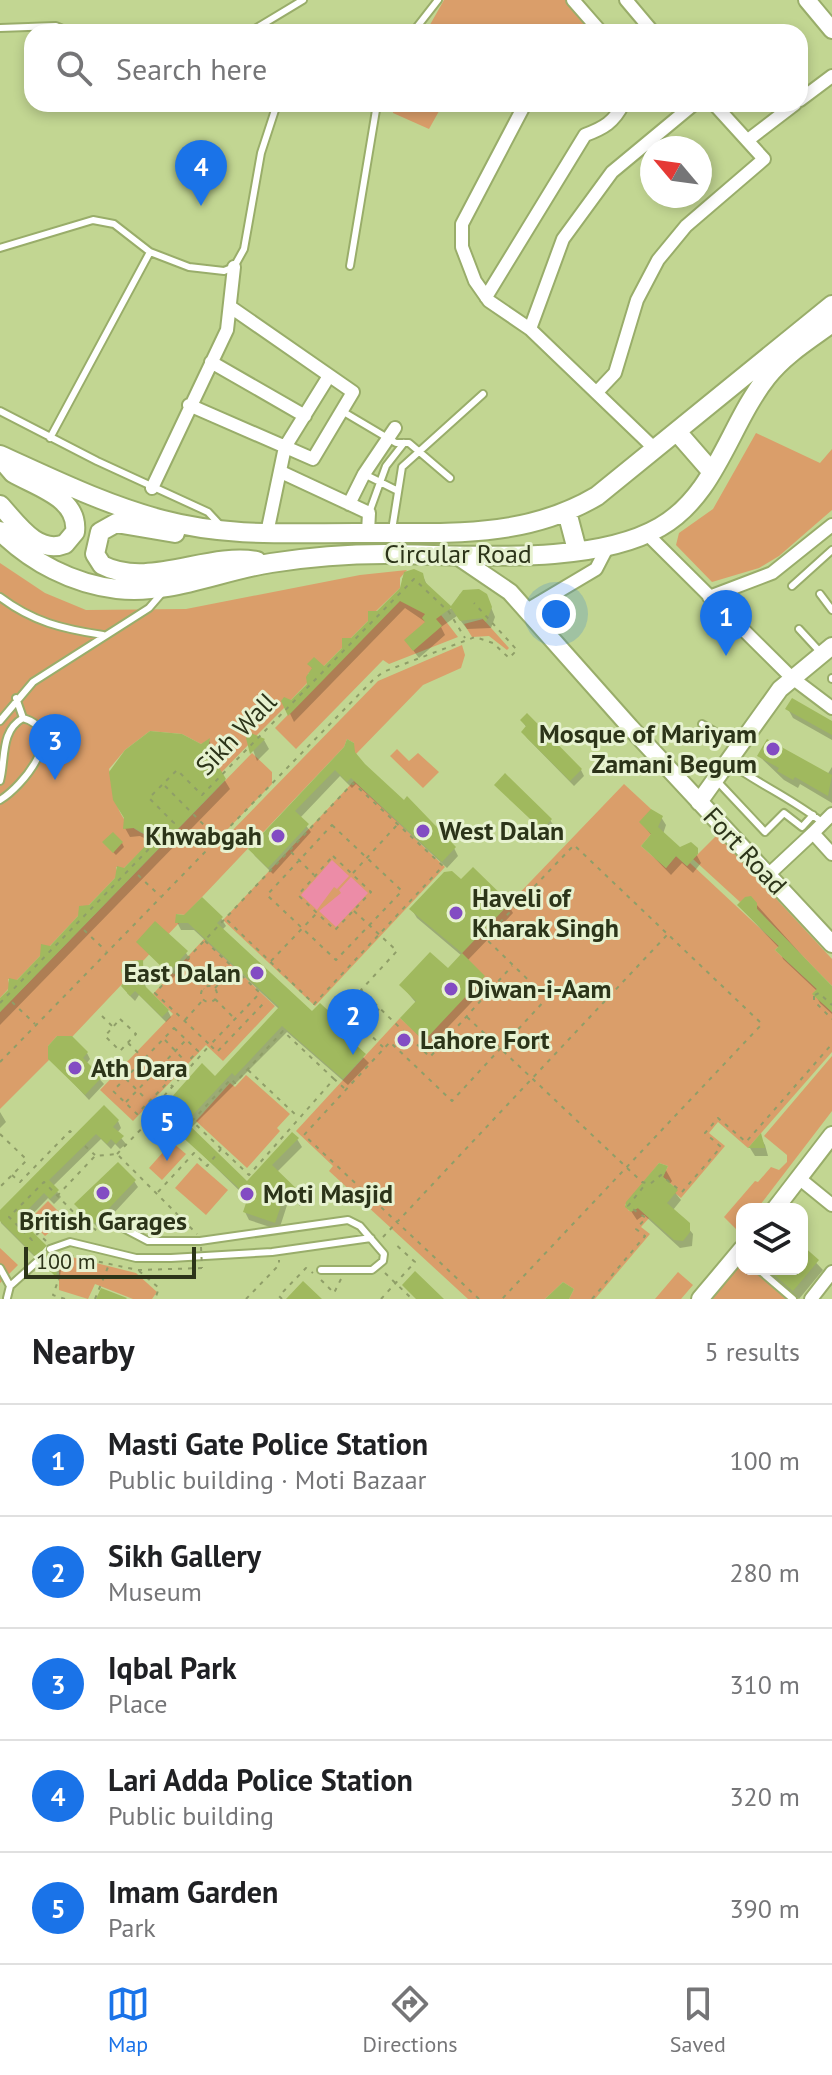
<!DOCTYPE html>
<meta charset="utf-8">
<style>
body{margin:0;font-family:"PT Sans",sans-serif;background:#f2f2f2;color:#202124}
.controls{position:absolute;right:24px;bottom:24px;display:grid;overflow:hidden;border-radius:16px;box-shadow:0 4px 12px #0003}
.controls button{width:72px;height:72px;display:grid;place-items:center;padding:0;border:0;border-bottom:2px solid #e0e0e0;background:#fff;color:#202124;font:40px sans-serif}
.compass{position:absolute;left:640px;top:136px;width:72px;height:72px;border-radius:50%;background:#fff;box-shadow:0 4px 12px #0003;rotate:299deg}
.scale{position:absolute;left:24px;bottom:20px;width:172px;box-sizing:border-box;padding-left:8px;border:4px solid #2c3419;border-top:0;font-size:22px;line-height:28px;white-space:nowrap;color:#2c3419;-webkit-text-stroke:6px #e7f2d0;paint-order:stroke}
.you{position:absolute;left:556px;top:614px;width:28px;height:28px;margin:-20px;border:6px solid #fff;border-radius:50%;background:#1a73e8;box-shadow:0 0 0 12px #1a73e833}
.badge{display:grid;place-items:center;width:52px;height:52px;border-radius:50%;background:#1a73e8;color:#fff;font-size:26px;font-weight:700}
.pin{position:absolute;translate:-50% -66px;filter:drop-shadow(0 2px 4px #0008)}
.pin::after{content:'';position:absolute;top:42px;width:28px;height:24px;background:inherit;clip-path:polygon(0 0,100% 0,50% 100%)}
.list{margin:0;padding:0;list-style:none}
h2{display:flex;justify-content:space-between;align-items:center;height:104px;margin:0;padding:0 32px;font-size:34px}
h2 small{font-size:26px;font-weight:400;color:#757577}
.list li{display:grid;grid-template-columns:52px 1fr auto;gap:24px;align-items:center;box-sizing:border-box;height:112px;padding:0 32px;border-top:2px solid #e0e0e0}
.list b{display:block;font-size:30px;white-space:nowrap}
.list p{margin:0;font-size:26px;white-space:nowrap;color:#757577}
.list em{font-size:26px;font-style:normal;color:#757577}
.icon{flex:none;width:44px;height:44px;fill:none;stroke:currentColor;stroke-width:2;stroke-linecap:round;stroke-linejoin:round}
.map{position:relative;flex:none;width:832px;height:1299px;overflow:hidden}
.search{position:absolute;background:#fff;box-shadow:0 4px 12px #0003;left:24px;right:24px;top:24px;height:88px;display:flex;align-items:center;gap:20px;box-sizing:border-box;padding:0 28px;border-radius:24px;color:#757577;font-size:30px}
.sheet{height:664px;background:#fff}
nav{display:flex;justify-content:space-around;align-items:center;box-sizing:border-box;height:112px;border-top:2px solid #e0e0e0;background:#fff;font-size:22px;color:#757577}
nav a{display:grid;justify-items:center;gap:4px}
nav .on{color:#1a73e8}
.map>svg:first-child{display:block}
.green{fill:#da9e6a}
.water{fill:#ec8ca7}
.shadow{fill:#0003}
.building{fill:#a0b95e}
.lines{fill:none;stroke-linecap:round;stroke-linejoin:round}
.lane-casing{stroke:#99ad6a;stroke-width:10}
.street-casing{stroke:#99ad6a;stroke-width:16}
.secondary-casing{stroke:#99ad6a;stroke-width:20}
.primary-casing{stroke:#99ad6a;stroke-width:22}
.path{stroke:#8f9e68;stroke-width:2;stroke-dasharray:4 6;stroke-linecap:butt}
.lane{stroke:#fff;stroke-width:6}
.street{stroke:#fff;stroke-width:12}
.secondary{stroke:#fff;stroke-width:16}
.primary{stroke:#fff;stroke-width:18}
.path-bridge{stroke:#8f9e68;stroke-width:2;stroke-dasharray:4 6;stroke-linecap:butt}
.poi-dot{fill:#834cc3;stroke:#e7f2d0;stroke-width:3}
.labels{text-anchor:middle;stroke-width:6;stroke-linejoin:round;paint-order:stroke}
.street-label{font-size:26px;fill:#2c3419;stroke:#e7f2d0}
.poi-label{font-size:26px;font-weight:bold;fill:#2c3419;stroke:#e7f2d0;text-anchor:start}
</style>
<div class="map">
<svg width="832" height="1299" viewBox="0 0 832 1299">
<rect width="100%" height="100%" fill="#c2d692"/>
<path class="green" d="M444,0H566L593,32H431L427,30Z
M393,104H443L429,129L393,113Z
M756,433L820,463L832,449V510L779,556L759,568L712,582L676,545L679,533L713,509Z
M0,563L45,593L86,610L186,609L360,575L407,570L400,578V588L375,612L368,611L370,619L349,640L342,638L344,646L315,675L308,673L309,681L290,701L282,699L285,707L256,736L248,735L250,743L221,773L206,742L201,744L182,734L150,731L125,750L109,769C118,803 113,824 154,838L123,869L116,867L118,875L86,908L79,906L80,914L49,947L41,945L43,953L16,981L8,979L10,987L0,998Z
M406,594L441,615L458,637L389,664L383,660L296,749L275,728Z
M483,619L509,648L507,650L489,636L472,637L464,624Z
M462,645L465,655L461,668L423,685L356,754L352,749L354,743L347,739L344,747L185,915L176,914L179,923L142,962H128L121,970L124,982L72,1037L57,1036L48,1046L49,1060L0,1109V1012L252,753L272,772V784L222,835L225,838L378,681Z
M397,749L409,761L418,753L439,772L423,788L390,756Z
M354,781L445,867L315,1006L223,920Z
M624,784L651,809V834L641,846L666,868L676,856L687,866L690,863L779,946L775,950L817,989L813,994L832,1012V1052L748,1148L718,1122L709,1133L725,1146L681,1198L675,1193L677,1189L663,1177L668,1166L659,1163L625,1205L629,1211L638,1208L649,1218L641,1227L650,1234L595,1299H569L574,1289L563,1282L545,1299H468L329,1171L333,1166L296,1131L400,1018L424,1040L462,953Z
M717,835L832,959V986L757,909L751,897L740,902L693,859Z
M204,939L275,1006L223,1061L206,1045L133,1121L100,1090L173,1014L153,994Z
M832,1056V1111L757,1209H742V1227L738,1231L724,1217L755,1181L758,1182L771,1167L779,1170L787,1162V1155L764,1136Z
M246,1075L290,1114L277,1128L280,1131L247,1168L196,1121L230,1083L235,1087Z
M172,1142L186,1154L162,1180L149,1168Z
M197,1163L228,1190L206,1215L175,1188Z
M48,1201L68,1221L66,1227L55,1228L45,1236L29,1220Z
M0,1248L18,1265L0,1283Z
M68,1256L136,1273L157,1292L152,1299H133L95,1284L88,1299L59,1290V1265Z
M742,1263V1269H751L786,1299H711Z
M678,1272L693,1285L681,1299H655Z"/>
<path class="water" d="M332,860L349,876L337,889L334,887L317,910L301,895Z
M351,877L368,893L336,927L319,911L341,893L339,890Z"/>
<path class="shadow" d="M407,572L422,574L428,587L451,609L460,594L472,591L486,595L495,617L491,628L467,629L457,616L441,627L445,635L419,658L406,641L427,623L405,608L294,722L284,701L292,702L309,684L313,670L310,664L324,669L402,589V579Z
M788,709L832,723V740L793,718Z
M522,721L581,770L584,776L574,786L527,738L523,732L527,728Z
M252,735L264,740L269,749L257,761L249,739Z
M209,741L214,748L212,759L230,789L0,1025V1000L152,842L140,836L130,837L125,828Z
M352,744L357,759L454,848L458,856L447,868L356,784L352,788L340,776L300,818L311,832L273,874L255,856L250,849Z
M759,756L827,775L832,767V803L800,784L798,788L784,780Z
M497,785L550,820L554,826L546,835Z
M661,817L666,825L663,834L680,850L695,852L701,863L693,873L682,863L671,875L643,846L652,836L641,822Z
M122,843L124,847L116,855L107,846Z
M508,904L513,913L467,961L488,985L429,1047L403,1019L417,1004L401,985L448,971L462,956L417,918L412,910Z
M756,904L832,989V1014L820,1003L815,994L817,991L783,959L779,948L739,906Z
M221,918L226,926L222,930L312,1014L330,1015L341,1035L369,1063L348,1085L287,1032L190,1129L247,1184L297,1139L302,1147L277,1172L304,1201L300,1206L290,1196L279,1230L249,1220L245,1212L249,1200L171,1124L182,1112L172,1099L215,1079L279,1009L194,930H181L177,922Z
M138,942L186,953L190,959L173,978Z
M142,962L146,990L168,1011L171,1017L166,1022L139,995L135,1001L127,993Z
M87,1053L90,1059L86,1064L104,1084L89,1100L50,1058Z
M104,1108L118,1121L121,1128L117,1133L126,1144L120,1149L115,1144L111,1149L101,1139L53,1186L61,1197L54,1204L48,1198L22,1225L44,1246L48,1256L59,1259L62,1265L59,1281L45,1261L40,1262L1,1223L0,1213Z
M0,1112L6,1122L0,1128Z
M760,1137L765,1145L768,1156H755L750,1148Z
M663,1165L672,1181L669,1185L681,1200L673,1210L693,1234L692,1246L680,1248L644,1215L637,1220L627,1205Z
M134,1181L138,1187L99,1229L76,1205Z
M802,1229L808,1238L802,1245Z
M802,1248L823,1270L799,1299L760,1269H802Z"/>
<path class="building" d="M414,569L423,573L425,582L451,606L463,590L479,589L487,594L492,607L486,622L482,618L460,621L451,608L436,619L442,626L413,651L404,640L425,622L422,618L425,614L400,601L288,716L281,701L284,697L291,700L307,684L306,677L312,668L307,664L314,657L324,666L342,648V638H351L368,621V611H377L400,588L404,572Z
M792,698L832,721V735L785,709Z
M527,713L582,769L570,781L521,732L526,726L520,720Z
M150,731L182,734L201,744L210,738L208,749L226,779L0,1012V998L8,990L9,978L17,980L40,956L41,944L50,946L78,916L79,906L89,905L115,878L117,866L124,868L153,838L134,828L123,829L124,818L113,800L109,772L125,750Z
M251,733L265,739L250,754L246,738Z
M347,739L354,743L355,752L365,764L404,800L407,796L456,847L442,862L351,778L347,782L335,770L295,811L309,824L268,868L248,849L344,747Z
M767,739L832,775L828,796L795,777L793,780L777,771L779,768L757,756Z
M505,773L552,819L542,830L494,785Z
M651,809L663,816L658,827L680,847L691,842L698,848V854L687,866L676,856L666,868L641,846L651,834L639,822Z
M113,832L123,842L113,853L102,842Z
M473,867L510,903L462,953L409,909L444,872L452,871L461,879Z
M751,896L757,903V909L832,986V1012L812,994L817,989L775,950L779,946L737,905L745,897Z
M202,897L223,917L217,923L312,1011L320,1003L332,1014L329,1017L339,1025L337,1028L366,1054L343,1079L282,1026L235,1076L232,1073L186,1122L247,1181L292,1132L299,1138L272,1165L301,1193L295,1199L286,1191L275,1223L243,1212L247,1200L243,1192L168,1124L181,1110L170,1099L202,1063L215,1076L279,1007L188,923H175L176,914L184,915Z
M155,921L188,951L168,973L136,942Z
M430,952L448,968L462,953L485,976L424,1041L400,1018L416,1001L399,985Z
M143,960L144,985L169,1010L162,1017L135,991L130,996L121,986L124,982L121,970L128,961Z
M57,1036H72L88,1052L83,1058L102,1077L85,1095L48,1059V1046Z
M104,1105L119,1120L113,1127L124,1136L116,1144L111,1139L107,1144L96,1134L49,1180L59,1190L50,1199L44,1193L19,1219L46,1245V1253L60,1258L56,1263L57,1278L43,1264V1255L35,1256L0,1221V1210Z
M761,1133L765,1148H748Z
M118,1162L136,1180L94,1224L74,1204Z
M659,1163L668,1166L663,1177L678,1190L667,1203L690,1223V1232L683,1241L674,1240L638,1208L631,1212L625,1207L626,1202Z
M802,1245L819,1260L793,1291L767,1269H802Z
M415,1271L444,1299H416L402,1285Z
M303,1281L322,1299H286Z
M563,1282L574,1289L569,1299H545Z
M101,1288L127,1298L126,1299H96Z"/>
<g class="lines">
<defs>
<path id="lane" d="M0,28L56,26L70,32
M250,32L303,0
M413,32L438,0
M0,248L93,220L114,224L150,252L189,267L224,271L234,267L244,249L261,153L277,104
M350,266L377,104
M0,411L97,461L208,512L221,526
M342,411L396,443H409L450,478
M50,438L150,252
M364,474L398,491
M369,513L386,466L404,443
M392,530L402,467L483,394
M792,586L832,550
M820,594L832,610
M0,597C33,622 63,629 103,635
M799,629L822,654
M832,678V679
M16,698L23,718
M0,721L33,682L149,608L162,593
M702,724L739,746
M728,762C760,785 793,799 823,823
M0,781C6,758 0,731 23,718
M718,782L765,832L784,813L802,827L813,815
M0,800C22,787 69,731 23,718
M110,1221L148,1241H200L348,1220L360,1226L384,1254L383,1261L372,1270H321
M50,1249L70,1242L136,1258H171L272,1252L371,1238
M0,1268L10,1286L7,1298
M758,1269L793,1299
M10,1286L39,1260"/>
<path id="street" d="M573,0L601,32
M626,0L653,32
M800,100L832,76
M525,104L462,224V247L475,281L489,301L530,329
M569,104H570
M748,140L795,104
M486,297L585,135C604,128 614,122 623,104
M211,362L305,416
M597,392L615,373L637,300L658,260L686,226L764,159L714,104
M189,405L313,459L353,392L232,308
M656,450L530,329L563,239L612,172L694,104
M281,472L369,513L368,532
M152,488L227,330L234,267
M349,504L364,474L395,428
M267,533L285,447L329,376
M647,534L791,677L832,708
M709,597L772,573L832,525
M527,610L596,569L609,544
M813,833L832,814
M767,876L813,833L832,854
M800,1179L832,1205
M811,1299L832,1272"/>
<path id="secondary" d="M807,0L832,30
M457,556L510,592L630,727L832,944
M699,802L780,689L832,646
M775,1209L832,1135
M700,1299L742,1249"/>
<path id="primary" d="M678,433L712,472
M0,455C53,479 106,505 163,520C226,537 291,533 355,533C440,532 521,541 597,496L832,305
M0,505C17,523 37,555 65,544L75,532C79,498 37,487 13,473L7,466
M567,512L577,550
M0,531C31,562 73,584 117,589C171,595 219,571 271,563C309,557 347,554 385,554C464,554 591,567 660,527C716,495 729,425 767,377C784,355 810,339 832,323
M175,533L116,523L100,532L95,554L102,565C148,589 208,552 257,561"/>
</defs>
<use href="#lane" class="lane-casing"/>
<use href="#street" class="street-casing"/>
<use href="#secondary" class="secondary-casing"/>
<use href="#primary" class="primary-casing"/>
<path class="path" d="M165,786L217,838
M332,825L402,891L336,960L267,895Z
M291,852L314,875
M333,856L371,892L335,930L298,895Z
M353,873L397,825
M138,875L160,896
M354,911L397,951L361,990L430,1057L512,966
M84,930L106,951
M205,941L260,993L210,1045L155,993L353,783L443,866L314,1004L226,919
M271,961L316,914
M182,968L204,989
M201 994a8 8 0 1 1 16 0a8 8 0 1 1-16 0Z
M215,988L233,969
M815,995L819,993L832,1005
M814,996V1001L832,1019
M215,999L235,1019
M12,1002L35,1024
M0,1003L174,823L149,798L177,770L202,795L414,579L449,612L465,638
M379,1009L362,1027L383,1047
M102,1016L112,1026
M467,1017L642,1182L650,1184L661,1175L682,1192L721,1147L705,1133L718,1118L746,1142L832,1044
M120,1019L136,1034L120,1051L105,1036Z
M185,1020L202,1001
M174,1028L198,1051L137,1114L113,1091Z
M165,1040L185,1061
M128,1043L172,1086
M0,1062L373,680L383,672L475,637L493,643L509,658L517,650L474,603
M248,1070L298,1117
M126,1079L147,1100
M334,1079L283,1031L235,1083L231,1079L192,1121L249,1175L334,1079L344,1088
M126,1102L186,1040
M0,1134L27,1160L0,1187
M85,1146L95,1155
M117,1154L148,1122L144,1118L210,1045L217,1052L263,1004
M12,1175L20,1182L70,1131L74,1135
M158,1192L194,1153L207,1166L221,1149
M57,1196L95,1156L117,1154L197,1234
M383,1237L667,935
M46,1241L38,1233L32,1240L9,1217L44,1182L85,1224L100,1232L104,1228
M139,1271L159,1288L155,1299
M385,1273L412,1299
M321,1280L334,1293L341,1279
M65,1299L53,1295L59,1278L58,1264L67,1255L138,1270L202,1268
M95,1299L108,1267
M246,1299L279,1265V1260
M282,1299L279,1296L306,1268L313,1273
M381,1299L415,1262L393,1242
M479,1299L304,1135L390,1042L452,1101L547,998L485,938L574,845L762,1024L502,1299
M592,1299L645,1236L636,1229L646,1218L628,1206L644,1186"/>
<use href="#lane" class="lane"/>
<use href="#street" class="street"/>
<use href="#secondary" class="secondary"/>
<use href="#primary" class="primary"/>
<path class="path-bridge" d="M201,1247L202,1268"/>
</g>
<g class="poi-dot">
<circle cx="773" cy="749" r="8"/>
<circle cx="423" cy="831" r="8"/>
<circle cx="278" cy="836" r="8"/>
<circle cx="456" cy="913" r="8"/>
<circle cx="257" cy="973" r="8"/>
<circle cx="451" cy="989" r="8"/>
<circle cx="404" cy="1040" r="8"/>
<circle cx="75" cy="1068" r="8"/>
<circle cx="103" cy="1193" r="8"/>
<circle cx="247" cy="1194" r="8"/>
</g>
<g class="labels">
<g class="street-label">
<text x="458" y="563">Circular Road</text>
<text transform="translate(236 734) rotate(-46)" y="9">Sikh Wall</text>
<text transform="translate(745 851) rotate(47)" y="9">Fort Road</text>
</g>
<g class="poi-label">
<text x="757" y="743" text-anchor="end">Mosque of Mariyam<tspan x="757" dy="30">Zamani Begum</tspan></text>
<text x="439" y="840">West Dalan</text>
<text x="262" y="845" text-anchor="end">Khwabgah</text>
<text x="472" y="907">Haveli of<tspan x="472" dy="30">Kharak Singh</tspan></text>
<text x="241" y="982" text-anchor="end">East Dalan</text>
<text x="467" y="998">Diwan-i-Aam</text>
<text x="420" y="1049">Lahore Fort</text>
<text x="91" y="1077">Ath Dara</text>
<text x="263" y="1203">Moti Masjid</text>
<text x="103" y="1230" text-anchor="middle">British Garages</text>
</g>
</g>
</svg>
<div class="controls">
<button><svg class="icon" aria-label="layers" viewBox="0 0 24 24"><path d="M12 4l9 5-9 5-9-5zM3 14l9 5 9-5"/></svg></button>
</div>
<svg class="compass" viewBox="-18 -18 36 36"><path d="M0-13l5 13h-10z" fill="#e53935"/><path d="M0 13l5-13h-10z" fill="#757577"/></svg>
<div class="scale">100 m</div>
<div class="you"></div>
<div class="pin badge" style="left:726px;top:656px">1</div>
<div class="pin badge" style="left:353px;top:1055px">2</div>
<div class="pin badge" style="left:55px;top:780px">3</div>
<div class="pin badge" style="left:201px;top:206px">4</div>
<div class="pin badge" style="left:167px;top:1161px">5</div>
<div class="search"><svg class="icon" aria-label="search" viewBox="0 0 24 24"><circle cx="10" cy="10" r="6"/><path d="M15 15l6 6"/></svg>Search here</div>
</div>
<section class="sheet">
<h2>Nearby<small>5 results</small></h2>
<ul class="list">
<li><span class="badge">1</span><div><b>Masti Gate Police Station</b><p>Public building · Moti Bazaar</p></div><em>100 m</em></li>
<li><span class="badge">2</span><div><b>Sikh Gallery</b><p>Museum</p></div><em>280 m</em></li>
<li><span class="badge">3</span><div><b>Iqbal Park</b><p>Place</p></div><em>310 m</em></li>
<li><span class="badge">4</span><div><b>Lari Adda Police Station</b><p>Public building</p></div><em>320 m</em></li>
<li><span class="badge">5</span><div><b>Imam Garden</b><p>Park</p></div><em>390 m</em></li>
</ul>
</section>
<nav>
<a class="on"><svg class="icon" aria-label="map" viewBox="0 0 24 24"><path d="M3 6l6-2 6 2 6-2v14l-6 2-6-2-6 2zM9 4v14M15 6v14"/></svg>Map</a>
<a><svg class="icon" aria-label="directions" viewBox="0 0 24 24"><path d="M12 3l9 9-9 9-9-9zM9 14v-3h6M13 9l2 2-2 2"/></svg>Directions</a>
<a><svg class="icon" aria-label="saved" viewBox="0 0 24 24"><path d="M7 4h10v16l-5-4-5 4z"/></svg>Saved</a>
</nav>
